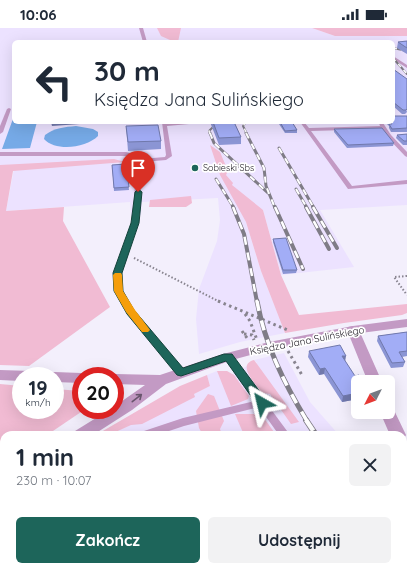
<!DOCTYPE html>
<html lang="pl">
<meta charset="utf-8">
<style>
:root{--surface:#fff;--page:#f2f2f3;--text:#1f2937;--muted:#747a83;--accent:#1d655a}
body{margin:0;font-family:Quicksand,sans-serif;background:var(--page);color:var(--text);height:100vh;display:flex;flex-direction:column;font-size:15px;white-space:nowrap}
*{box-sizing:border-box;margin:0}
p{font-size:13px;color:var(--muted)}
.icon{flex:none;width:22px;height:22px;fill:none;stroke:currentColor;stroke-width:2;stroke-linecap:round;stroke-linejoin:round}
.map{position:relative;flex:1;overflow:hidden}
.side{position:absolute;left:0px;top:403px;width:407px;height:140px;display:flex;flex-direction:column;background:var(--surface);border-radius:12px 12px 0 0;box-shadow:0 4px 16px #0002}
.side>*{flex:none}
.top-card{position:absolute;left:12px;top:12px;width:383px;height:84px;border-radius:6px;box-shadow:0 4px 16px #0002;background:#fff;color:var(--text);overflow:hidden}
.needle{width:26px;rotate:228deg}
.controls{position:absolute;left:351px;top:347px;display:grid;gap:8px}
.controls a{display:grid;place-items:center;width:44px;height:44px;border-radius:6px;background:var(--surface);box-shadow:0 4px 16px #0002;font-size:20px}
.speed{position:absolute;left:12px;top:339px;display:flex;gap:8px;font-size:20px;font-weight:700;text-align:center}
.speed>*{display:grid;place-content:center;width:52px;height:52px;border-radius:50%;background:var(--surface);box-shadow:0 4px 16px #0002;line-height:1}
.speed small{font-size:10px;font-weight:400}
.speed .limit{border:6px solid #d22;background:#fff;color:#111}
.pin{position:absolute;display:grid;place-items:center;width:34px;height:34px;color:#fff;margin:-41px -17px;border-radius:50% 50% 50% 0;rotate:-45deg;box-shadow:0 0 4px #0007}
.pin .icon{rotate:45deg}
.me{position:absolute;width:44px;margin:-22px;rotate:323deg;stroke-linejoin:round;filter:drop-shadow(0 0 3px #0008)}
.turn{display:flex;align-items:center;gap:14px;height:84px;padding:0 16px;font-size:18px}
.turn .icon{width:52px;height:52px;stroke-width:2.5}
.turn b{display:block;font-size:28px;line-height:34px}
.round{display:grid;place-items:center;flex:none;width:42px;height:42px;border-radius:6px;background:var(--page)}
.head{display:flex;align-items:center;justify-content:space-between;height:68px;padding:0 16px}
h1{font-size:24px;font-weight:800;line-height:30px}
.cta{display:flex;gap:8px;margin-top:auto;padding:8px 16px}
.cta a{flex:1;height:46px;border-radius:6px;background:var(--accent);color:#fff;font-size:16px;font-weight:800;line-height:46px;text-align:center}
.cta a+a{background:var(--page);color:var(--text)}
.status{display:flex;justify-content:space-between;align-items:center;height:28px;padding:0 20px;background:var(--surface);direction:ltr}
.status svg{height:11px;fill:currentColor}
.map>svg:first-child{display:block}
</style>
<div class="status"><b>10:06</b><svg viewBox="0 0 49 12"><path d="M0 12V9h3v3zM5 12V6h3v6zM10 12V3h3v9zM15 12V0h3v12zM26 1h20v11H26zM47 4h2v5h-2z"/></svg></div>
<div class="map">
<svg width="407" height="543" viewBox="0 0 407 543">
<rect width="100%" height="100%" fill="#f3effc"/>
<!-- built -->
<g fill="#ece2ff" fill-rule="evenodd">
<path d="M0 0H312L335 8H407V177L320 182 354 239 281 247 263 182 234 169 246 194 261 243 285 305 240 314 199 326 196 291 199 261 217 213 220 192 218 170 142 174 141 187 131 188 130 174 6 183 14 141 9 137H0ZM14 14H393V94H14Z"/>
<polygon points="284,325 310,374 339,407 109,407 210,358 207,347 217,343 221,352 247,338 257,335 254,332"/>
<polygon points="4,480 4,539 403,539 403,485 407,488 407,543 0,543 0,483"/>
</g>
<!-- green -->
<g fill="#f1bbd3">
<polygon points="157,0 181,0 178,14 170,14 170,12 161,8"/>
<polygon points="312,0 407,0 407,8 335,8"/>
<polygon points="210,117 220,124 228,143 226,147 233,155 232,157 263,182 281,247 299,287 407,276 407,285 402,287 344,295 285,305 261,243 246,194 220,147"/>
<polygon points="114,131 125,134 13,143 6,183 64,179 63,193 110,279 29,338 0,337 0,137"/>
<polygon points="191,168 192,175 186,179 149,179 150,172"/>
<path d="M254 332 257 336 299 394 291 396 270 366 262 365C256 356 236 337 254 332Z"/>
<polygon points="217,343 227,343 234,347 249,368 248,371 231,378"/>
<polygon points="207,347 210,358 194,366 195,369 142,396 131,397 109,407 96,407 180,358"/>
<polygon points="0,356 21,358 21,382 55,382 55,361 81,363 81,382 84,382 47,407 4,407 4,436 0,439"/>
<polygon points="208,366 214,368 224,393 220,401 222,407 203,407 199,400 196,383"/>
<polygon points="235,386 261,386 274,404 266,407 244,407"/>
</g>
<!-- water -->
<g fill="#76aae7">
<polygon points="14,88 14,94 37,94 30,120 2,121"/>
<path d="M76 98 93 101 98 104V108C86 120 56 124 44 111L45 107C54 100 65 99 76 98Z"/>
</g>
<g fill="none" stroke-linecap="round" stroke-linejoin="round">
<!-- path-far1 -->
<g stroke="#88848f" stroke-width="2" stroke-dasharray="1.5 2" stroke-linecap="butt">
<polyline points="134,230 220,274"/>
<polyline points="407,248 394,249 407,267"/>
</g>
<!-- path -->
<g stroke="#88848f" stroke-width="3" stroke-dasharray="2.5 3.5" stroke-linecap="butt">
<polyline points="218,273 290,303"/>
<polyline points="245,286 250,293 257,312"/>
<polyline points="242,303 247,310"/>
<polyline points="244,306 252,307 254,312"/>
<polyline points="288,323 302,347"/>
</g>
<!-- service -->
<g fill="#c39ac4" fill-rule="evenodd">
<polygon points="139,0 143,0 147,14 143,14"/>
<polygon points="393,28 407,37 407,40 393,31"/>
<polygon points="9,80 11,81 3,104 0,106 0,98 7,81"/>
<polygon points="162,94 166,94 167,95 202,94 200,95 167,98 172,128 166,132 143,134 138,195 122,245 123,263 134,283 184,342 186,344 184,346 178,346 128,286 115,263 114,245 132,195 137,133 133,129 126,128 0,128 0,124 126,124 137,127 141,131 165,129 166,127"/>
<polygon points="300,94 304,94 309,100 380,98 379,95 383,95 391,107 407,124 407,129 405,128 387,109 382,101 311,103 352,158 407,152 407,156 348,161"/>
<polygon points="228,326 231,327 290,407 279,407 259,379 184,398 157,407 140,407 141,404 183,390 255,373 223,329 225,327"/>
<polygon points="4,501 4,514 0,516 0,503"/>
<polygon points="403,537 406,543 391,543 390,539 403,539"/>
</g>
<!-- minor -->
<g fill="#c39ac4" fill-rule="evenodd">
<polygon points="353,298 358,299 359,302 382,354 368,354 347,302 348,299"/>
<polygon points="388,378 393,380 406,407 404,411 403,407 390,407 380,384 388,384"/>
<polygon points="403,414 407,415 407,436 403,434"/>
</g>
<!-- tertiary -->
<g fill="#c39ac4" fill-rule="evenodd">
<polygon points="407,291 407,299 353,306 269,322 232,332 166,356 132,382 93,407 73,407 75,403 109,382 115,382 115,378 145,357 115,356 115,348 110,347 115,346 160,347 223,326 269,314 353,298"/>
<polygon points="0,342 32,343 37,344 39,348 21,348 21,353 0,352"/>
<polygon points="55,344 81,345 87,348 81,348 81,355 55,354 55,348 49,348 50,345"/>
<polygon points="4,454 4,469 0,470 0,455"/>
</g>
<!-- rail-far4 casing -->
<g stroke="#7f7c86" stroke-width="2">
<g id="rail-far4">
<polyline points="393,20 407,23"/>
<polyline points="393,30 407,46"/>
<polyline points="246,94 243,98 247,106"/>
<polyline points="210,106 209,103 215,97"/>
</g>
</g>
<!-- rail-far3 casing -->
<g stroke="#7f7c86" stroke-width="3">
<g id="rail-far3">
<polyline points="210,105 214,115 268,165"/>
<polyline points="246,105 264,140 266,158 275,180"/>
<polyline points="279,120 314,180"/>
<polyline points="216,151 234,180"/>
<polyline points="296,161 307,180"/>
</g>
</g>
<!-- rail-far2 casing -->
<g stroke="#7f7c86" stroke-width="4">
<g id="rail-far2">
<polyline points="233,179 244,206 257,274"/>
<polyline points="275,179 303,241"/>
<polyline points="306,179 329,221"/>
<polyline points="313,179 337,220"/>
</g>
</g>
<!-- rail-far1 casing -->
<g stroke="#7f7c86" stroke-width="5">
<path id="rail-far1" d="M257 273C265 317 284 355 307 393"/>
</g>
<!-- rail casing -->
<g stroke="#7f7c86" stroke-width="6">
<g id="rail">
<polyline points="306,392 316,407"/>
<polyline points="403,507 407,511"/>
</g>
</g>
<!-- rail-far4 -->
<use href="#rail-far4" stroke="#fff" stroke-width="1.5" stroke-dasharray="4" stroke-linecap="butt"/>
<!-- rail-far3 -->
<use href="#rail-far3" stroke="#fff" stroke-width="2" stroke-dasharray="6" stroke-linecap="butt"/>
<!-- rail-far2 -->
<use href="#rail-far2" stroke="#fff" stroke-width="2.5" stroke-dasharray="8" stroke-linecap="butt"/>
<!-- rail-far1 -->
<use href="#rail-far1" stroke="#fff" stroke-width="3.5" stroke-dasharray="10" stroke-linecap="butt"/>
<!-- rail -->
<use href="#rail" stroke="#fff" stroke-width="4.5" stroke-dasharray="13" stroke-linecap="butt"/>
</g>
<!-- wall -->
<g fill="#8b95d4">
<polygon points="407,13 407,26 397,20 398,14"/>
<polygon points="393,41 407,84 405,86 402,86 393,78"/>
<polygon points="407,88 407,104 391,104 389,100 389,98 385,94 393,94"/>
<polygon points="210,94 234,94 241,109 241,116 219,117"/>
<polygon points="279,94 292,94 297,102 297,105 285,105 279,96"/>
<polygon points="126,98 161,113 161,121 128,123"/>
<polygon points="334,101 394,115 393,118 347,120 334,104"/>
<polygon points="407,106 407,117 403,117 396,110 397,107"/>
<polygon points="126,136 129,162 114,163 112,137"/>
<polygon points="273,211 297,242 296,245 283,246 273,214"/>
<polygon points="407,304 407,328 402,329 405,334 403,339 391,340 377,313 378,308"/>
<polygon points="309,323 345,334 358,354 358,371 342,374 324,346 319,347 308,329"/>
</g>
<!-- shaded-wall -->
<g fill="#7179ac">
<polygon points="51,94 94,94 94,95 52,98"/>
<polygon points="342,328 346,328 345,334 341,334"/>
<polygon points="325,340 324,346 319,347 320,341"/>
<polygon points="358,365 358,371 342,374 343,368"/>
<polygon points="184,539 197,539 187,543 174,543"/>
</g>
<!-- building -->
<g fill="#a2adf6" stroke="#7179ac">
<polygon points="280,13 281,14 266,14"/>
<polygon points="407,13 407,20 398,14"/>
<polygon points="393,41 407,51 407,81 406,82 403,82 393,74"/>
<polygon points="393,88 407,88 407,100 392,101 389,96 392,96 390,94 393,94"/>
<polygon points="213,94 234,94 241,109 219,110"/>
<polygon points="280,94 292,94 297,102 285,103"/>
<polygon points="158,97 161,113 128,114 126,98"/>
<polygon points="382,100 394,115 348,117 334,101"/>
<polygon points="407,106 407,113 404,113 397,107"/>
<polygon points="126,136 129,159 114,160 112,137"/>
<polygon points="286,210 297,242 283,242 273,211"/>
<polygon points="407,304 407,323 399,324 405,334 392,335 378,308"/>
<polygon points="340,317 346,328 342,328 355,348 359,347 364,354 358,354 358,365 343,368 325,340 320,341 309,323"/>
<polygon points="24,539 67,539 68,543 25,543"/>
<polygon points="146,539 184,539 174,543 147,543"/>
</g>
<!-- one-way arrows -->
<defs><path id="oneway-shaft" d="M-6 0H5M1.5-3L5.5 0L1.5 3" fill="none" stroke-width="1.6" stroke-linecap="round" stroke-linejoin="round"/></defs>
<use stroke="#69556d" href="#oneway-shaft" transform="translate(137 370) rotate(-38)"/>
<!-- route -->
<polygon fill="#1d655a" stroke="#13423a" points="138,161 142,164 139,195 122,245 123,263 134,282 183,340 224,326 232,326 266,372 267,375 266,378 262,379 258,378 226,333 181,348 177,347 127,286 114,263 113,245 131,195 135,164"/>
<!-- slow -->
<polygon fill="#f59e0b" points="115,245 121,245 122,247 123,263 135,282 150,302 148,304 142,304 126,284 114,263 113,247"/>
<!-- markers -->
<circle fill="#1d655a" stroke="#fff" stroke-width="1.5" cx="195" cy="140" r="4"/>
<g text-anchor="middle" stroke-width="3.5" stroke-linejoin="round" paint-order="stroke">
<!-- far-poi labels -->
<g font-size="9" fill="#201d25" stroke="#fff" text-anchor="start">
<text x="203" y="143">Sobieski Sbs</text>
</g>
<!-- street labels -->
<g font-size="10" fill="#201d25" stroke="#fff">
<text transform="translate(307 312) rotate(-11)" y="4">Księdza Jana Sulińskiego</text>
</g>
</g>
</svg>
<div class="controls">
<a><svg class="needle" viewBox="-14 -14 28 28"><path d="M0-13l5 13h-10z" fill="#e53935"/><path d="M0 13l5-13h-10z" fill="#747a83"/></svg></a>
</div>
<div class="speed"><div>19<small>km/h</small></div><div class="limit">20</div></div>
<div class="pin" style="left:138px;top:164px;background:#d93025"><svg class="icon" aria-label="arrive" viewBox="0 0 24 24"><path d="M6 21V4h12l-3 4 3 4H6"/></svg></div>
<svg class="me" style="left:262px;top:375px" viewBox="-20 -20 40 40"><path d="M0-17L14 15 0 8-14 15z" fill="#1d655a" stroke="#fff" stroke-width="4"/></svg>
<div class="top-card">
<div class="turn"><svg class="icon" aria-label="left" viewBox="0 0 24 24"><path d="M17 20v-9H6M10 6l-5 5 5 5"/></svg><div><b>30 m</b>Księdza Jana Sulińskiego</div></div>
</div>
<section class="side">
<div class="head"><div><h1>1 min</h1><p>230 m · 10:07</p></div><a class="round"><svg class="icon" aria-label="close" viewBox="0 0 24 24"><path d="M6 6l12 12M18 6L6 18"/></svg></a></div>
<div class="cta"><a>Zakończ</a><a>Udostępnij</a></div>
</section>
</div>
